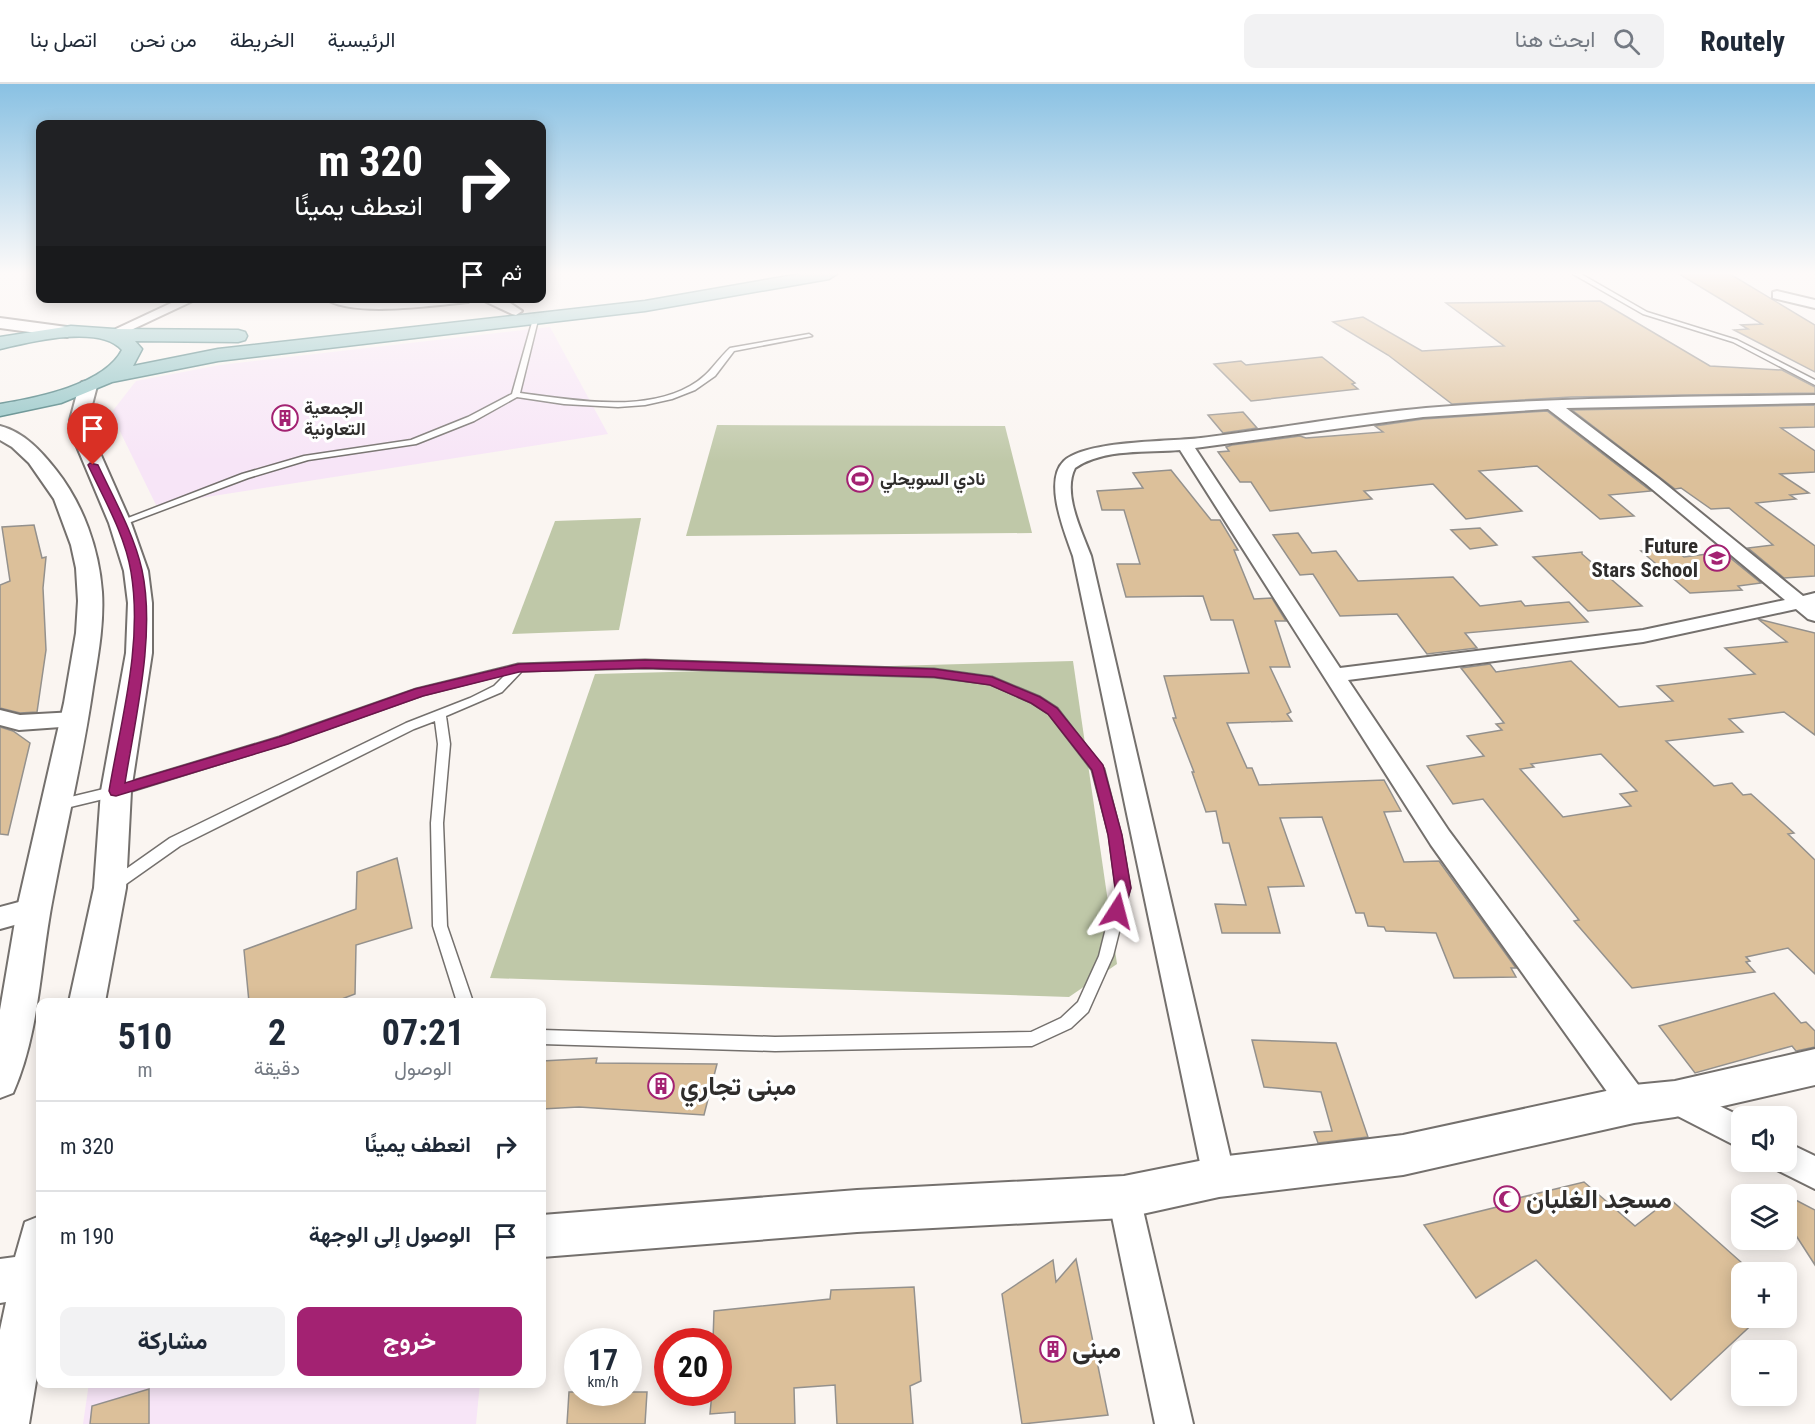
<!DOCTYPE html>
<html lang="ar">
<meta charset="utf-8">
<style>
:root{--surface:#fff;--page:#f2f2f3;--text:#1f2937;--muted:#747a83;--line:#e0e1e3;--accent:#a32272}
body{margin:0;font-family:"Roboto Condensed",Vazirmatn,sans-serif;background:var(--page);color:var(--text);direction:rtl;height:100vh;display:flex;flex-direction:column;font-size:22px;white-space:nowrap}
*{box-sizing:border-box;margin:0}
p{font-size:20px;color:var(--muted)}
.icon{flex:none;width:33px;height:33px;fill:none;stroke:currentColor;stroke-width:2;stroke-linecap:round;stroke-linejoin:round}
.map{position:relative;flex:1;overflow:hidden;direction:ltr}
.side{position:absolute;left:36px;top:914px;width:510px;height:390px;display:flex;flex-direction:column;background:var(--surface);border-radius:12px;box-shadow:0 3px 15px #0003;direction:rtl}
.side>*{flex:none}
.guide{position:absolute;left:36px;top:36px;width:510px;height:183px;border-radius:12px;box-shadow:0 3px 15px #0003;direction:rtl;background:#202124;color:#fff;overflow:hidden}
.controls{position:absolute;left:1731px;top:1022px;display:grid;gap:12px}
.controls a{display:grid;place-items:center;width:66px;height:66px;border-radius:12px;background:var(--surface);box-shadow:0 3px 15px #0003;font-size:30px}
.speed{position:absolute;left:564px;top:1244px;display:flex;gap:12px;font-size:30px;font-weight:700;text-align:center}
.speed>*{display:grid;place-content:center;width:78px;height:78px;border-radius:50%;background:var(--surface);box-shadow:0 3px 15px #0003;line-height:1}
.speed small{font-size:15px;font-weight:400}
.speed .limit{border:9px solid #d22;background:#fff;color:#111}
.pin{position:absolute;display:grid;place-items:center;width:51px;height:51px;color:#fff;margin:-62px -26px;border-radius:50% 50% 50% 0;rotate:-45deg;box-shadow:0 0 6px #0007}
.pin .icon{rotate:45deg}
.me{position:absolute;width:66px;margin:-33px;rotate:9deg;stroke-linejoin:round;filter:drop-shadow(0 0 4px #0008)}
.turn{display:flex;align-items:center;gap:21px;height:126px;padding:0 24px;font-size:27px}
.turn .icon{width:78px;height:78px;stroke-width:2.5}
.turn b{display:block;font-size:42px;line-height:51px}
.then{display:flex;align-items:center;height:57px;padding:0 24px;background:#0003;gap:12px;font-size:22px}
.eta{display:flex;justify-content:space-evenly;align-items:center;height:102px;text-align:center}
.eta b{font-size:36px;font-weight:700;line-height:42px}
.primary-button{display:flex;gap:12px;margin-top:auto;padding:12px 24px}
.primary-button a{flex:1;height:69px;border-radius:12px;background:var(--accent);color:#fff;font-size:24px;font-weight:700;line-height:69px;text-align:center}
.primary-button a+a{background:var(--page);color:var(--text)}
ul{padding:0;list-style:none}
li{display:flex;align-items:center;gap:18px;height:90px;padding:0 24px;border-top:2px solid var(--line)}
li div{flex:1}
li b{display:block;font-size:22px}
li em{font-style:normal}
header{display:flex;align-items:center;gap:36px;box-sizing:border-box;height:84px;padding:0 30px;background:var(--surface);border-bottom:2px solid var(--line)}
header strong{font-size:28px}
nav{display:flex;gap:33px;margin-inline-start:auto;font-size:21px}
.search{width:420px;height:54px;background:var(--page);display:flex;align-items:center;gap:15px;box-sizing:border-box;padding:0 21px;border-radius:12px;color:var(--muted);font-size:22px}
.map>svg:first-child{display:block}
</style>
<header>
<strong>Routely</strong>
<div class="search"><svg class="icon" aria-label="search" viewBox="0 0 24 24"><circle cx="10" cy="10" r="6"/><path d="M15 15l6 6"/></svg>ابحث هنا</div>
<nav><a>الرئيسية</a><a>الخريطة</a><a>من نحن</a><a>اتصل بنا</a></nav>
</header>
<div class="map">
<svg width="1815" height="1340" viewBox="0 0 1815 1340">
<rect width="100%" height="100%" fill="#faf5f1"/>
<!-- commercial -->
<g fill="#f7e5f7">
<polygon points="550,243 608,350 156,421 111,329 136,297 220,281"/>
<polygon points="89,1299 480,1299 476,1340 83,1340"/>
</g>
<!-- green -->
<g fill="#bfc8a8">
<polygon points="717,341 1005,342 1032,449 686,452"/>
<polygon points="641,434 619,546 512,550 555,437"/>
<polygon points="1073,577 1117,880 1069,913 490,894 595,590"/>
</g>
<!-- building -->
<g fill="#dcc09a" stroke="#94918d" stroke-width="1.5" fill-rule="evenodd">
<polygon points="1679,190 1730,190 1815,241 1815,288 1734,246 1748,245 1741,241 1762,240"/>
<polygon points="1600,217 1710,282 1782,286 1815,303 1815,309 1571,313 1452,320 1388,271 1333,238 1363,233 1422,267 1504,262 1446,219"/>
<polygon points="1322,273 1355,299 1352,300 1358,305 1251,317 1214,280 1241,277 1246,281"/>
<polygon points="1815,321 1815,343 1781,344 1815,367 1815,388 1780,390 1809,409 1790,411 1796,415 1756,419 1815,462 1815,492 1784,494 1748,464 1773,461 1729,424 1711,425 1681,404 1675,405 1572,326"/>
<polygon points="1547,327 1651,407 1609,411 1634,432 1600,435 1537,382 1479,387 1522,427 1466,435 1433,400 1364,407 1372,415 1270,427 1251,398 1240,398 1218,368 1229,367 1226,363 1232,361 1300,352 1306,354 1383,348 1375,342 1423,335"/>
<polygon points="1243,328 1257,344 1223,349 1208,331"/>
<polygon points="1171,386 1211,436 1220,436 1238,466 1234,466 1254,515 1272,514 1286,537 1275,537 1290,583 1270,583 1291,628 1287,630 1292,637 1227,639 1247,684 1252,684 1259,701 1384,696 1401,727 1384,728 1404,778 1439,777 1516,884 1511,884 1516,893 1454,894 1436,849 1386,847 1384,843 1368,842 1364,829 1356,829 1322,733 1280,734 1304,802 1268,803 1280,849 1222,849 1215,820 1246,821 1229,759 1223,759 1216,727 1206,728 1192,688 1194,688 1173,634 1176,634 1164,592 1249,589 1233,536 1211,536 1203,512 1126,513 1117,480 1140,480 1124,426 1102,426 1097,407 1143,404 1133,389"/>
<polygon points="34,441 42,474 46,473 43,504 46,566 37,628 20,629 0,624 0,501 10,497 2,443"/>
<polygon points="1480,444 1497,461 1470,465 1451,446"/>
<polygon points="1298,449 1312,469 1336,467 1358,497 1453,493 1480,522 1521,517 1525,522 1569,518 1588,538 1465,549 1477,564 1427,570 1397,530 1340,532 1313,490 1300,491 1273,451"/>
<polygon points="1675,466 1684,473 1723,468 1761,499 1738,502 1742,506 1690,509 1641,467"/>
<polygon points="1582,468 1582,470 1642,522 1588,527 1533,473"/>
<path d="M1758 535 1815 549V651L1784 628 1729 635 1743 648 1666 657 1714 702 1732 699 1743 711 1751 710 1794 749 1788 750 1815 776V890L1788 864 1746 873 1750 877 1746 878 1755 888 1632 904 1574 837 1579 836 1483 715 1453 720 1427 682 1484 672 1467 652 1502 646 1496 640 1504 639 1461 584 1490 580 1496 588 1571 577 1619 623 1673 617 1657 602 1755 590 1725 564 1787 558ZM1601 670 1637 707 1620 710 1631 722 1563 733 1520 685 1534 683 1531 680Z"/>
<polygon points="0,643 13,647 30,659 8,751 0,750"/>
<polygon points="397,774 412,844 356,861 355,910 334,918 249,918 244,866 356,825 357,788"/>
<polygon points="1774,909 1801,939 1806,938 1815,947 1815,963 1796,967 1792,962 1695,989 1659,942"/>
<polygon points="1252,956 1336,959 1368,1053 1318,1059 1314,1048 1332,1047 1321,1008 1264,1003"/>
<polygon points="597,974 596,979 717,980 704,1031 579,1023 542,1025 542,977"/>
<polygon points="1584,1098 1635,1142 1670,1115 1742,1179 1742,1233 1760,1233 1671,1316 1536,1176 1476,1214 1424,1141 1505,1121 1502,1118"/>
<polygon points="1786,1111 1815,1126 1815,1181 1786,1136"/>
<polygon points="1076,1175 1108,1331 1022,1340 1002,1210 1053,1176 1056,1198"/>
<polygon points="914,1203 921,1297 910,1302 913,1340 837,1340 835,1301 794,1304 795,1340 735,1340 735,1328 710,1330 712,1308 718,1308 718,1257 713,1257 714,1227 830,1215 831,1206"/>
<polygon points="149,1305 149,1340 90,1340 92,1322"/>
<polygon points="569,1308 647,1308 645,1340 567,1340"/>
</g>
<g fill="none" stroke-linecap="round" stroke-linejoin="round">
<!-- service casing -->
<g stroke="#74706d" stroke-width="3">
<g id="service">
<polygon points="1573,190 1581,190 1647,228 1737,256 1815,296 1815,301 1733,258 1643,230"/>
<path d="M533 235 538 236 520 309C572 316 643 329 690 302 709 292 715 278 730 264L809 250 812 252 734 267 715 292 695 306 672 315 645 321 618 323 564 320 517 313 474 337 416 360 308 376 248 394 123 441H117L115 439 242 390 304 372 411 356 468 333 512 310Z"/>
<polygon points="645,576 934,585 992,593 1040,613 1057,624 1104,685 1121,751 1130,804 1113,872 1088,928 1071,944 1032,962 775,967 542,960 542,946 775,953 1031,948 1061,934 1078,918 1099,872 1116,804 1109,751 1092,686 1049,630 1032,619 990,600 934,593 645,584 522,587 502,608 446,632 450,660 443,739 447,842 473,918 457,918 433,842 431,739 438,660 435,637 414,645 180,762 119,805 114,806 109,805 107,801 109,797 170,754 406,639 470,614 494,602 506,590 423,611 287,659 116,712 58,726 54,724 52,721 54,718 58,716 116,702 279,653 416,605 518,580"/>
</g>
</g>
<!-- minor casing -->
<g stroke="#74706d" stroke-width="4">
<g id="minor">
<polygon points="1777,207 1815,216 1815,224 1773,214 1773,208"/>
<polygon points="182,214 199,214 114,254 104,254 103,251"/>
<path d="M324 214 381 217 474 214 468 218C435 221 351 234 324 214Z"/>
<polygon points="478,214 504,215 522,227 516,231 512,230"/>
<path d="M1815 311V319L1566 324 1658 394 1803 512 1815 509V537L1808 535 1796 525 1643 558 1348 596 1449 747 1645 1010 1649 1020 1645 1030 1634 1035 1623 1030 1431 761 1180 366C1147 369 1104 364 1075 384 1062 409 1082 448 1091 472L1235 1093 1230 1104 1219 1109 1208 1104 1203 1093 1073 472C1065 449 1043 397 1064 377 1087 356 1169 358 1201 354 1276 345 1350 331 1426 324 1555 313 1685 313 1815 311ZM1548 325 1646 400 1785 516 1643 546 1340 584 1195 364 1423 333Z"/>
<polygon points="0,626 20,631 75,628 83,630 86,635 83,640 75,642 19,646 0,641"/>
<polygon points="34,814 43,817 47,825 43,833 0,845 0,823"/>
<polygon points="1675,1000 1742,1033 1742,1065 1664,1025 1660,1015 1664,1005"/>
<polygon points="1786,1058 1815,1072 1815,1105 1775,1085 1771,1077 1786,1077"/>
<polygon points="1124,1097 1136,1101 1140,1113 1193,1340 1155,1340 1108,1113 1112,1101"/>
</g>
</g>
<!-- tertiary casing -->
<g stroke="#74706d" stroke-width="4">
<g id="tertiary">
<polygon points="0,234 67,243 75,248 67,253 0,244"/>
<polygon points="88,297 94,298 97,302 88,336 92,351 131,439 148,487 152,519 152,569 131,707 126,804 105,918 69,918 94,804 101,707 126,569 128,519 124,487 109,439 72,351 70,336 79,302 82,298"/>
<path d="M0 342C24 348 42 368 56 386 83 420 99 465 102 508 104 540 98 572 93 603 83 674 66 743 53 813 40 878 40 948 13 1009L0 1014V926L18 820 64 619 76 549 78 517 76 484 71 461 54 415 29 379 12 363 0 356Z"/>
<polygon points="1815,965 1815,1001 1675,1033 1634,1039 1403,1091 1219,1113 1124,1134 857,1148 542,1173 542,1131 857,1106 1124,1092 1219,1073 1403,1051 1634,1001 1675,997"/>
<polygon points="40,1132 40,1273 29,1340 0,1340 0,1246 6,1218 0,1219 0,1175 15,1173 25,1138"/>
</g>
</g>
<!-- primary casing -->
<g stroke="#3e7677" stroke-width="3">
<path id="primary" d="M800 190H837L829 195 645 227 218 277 112 298 61 319 0 332V320C36 314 104 301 122 266 100 240 29 258 0 265V253L71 242 114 245 238 246 245 248 247 252 245 256 238 258 135 257 142 265 133 282 218 265 645 217Z"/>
</g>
<!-- service -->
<use href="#service" fill="#fff" fill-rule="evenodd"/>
<!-- minor -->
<use href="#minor" fill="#fff" fill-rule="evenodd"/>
<!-- tertiary -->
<use href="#tertiary" fill="#fff" fill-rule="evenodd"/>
<!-- primary -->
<use href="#primary" fill="#90c4c5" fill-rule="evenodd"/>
</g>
<!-- sky -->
<linearGradient id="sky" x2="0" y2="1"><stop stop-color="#89c1e3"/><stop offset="0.5" stop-color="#fdfaf9"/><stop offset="1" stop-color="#fdfaf9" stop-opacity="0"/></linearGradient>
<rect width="1815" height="378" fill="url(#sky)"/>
<!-- route -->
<path fill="#a32272" stroke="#6a164a" stroke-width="1.5" d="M90 379 98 381C114 415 134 450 142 486 156 551 135 635 125 699L279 653 415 605 519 580 645 576 934 585 992 593 1040 613 1057 624 1103 681 1122 751 1131 804 1123 831 1117 833 1112 831 1109 827 1115 804 1108 751 1092 686 1048 630 1031 619 990 601 934 593 645 584 519 588 423 612 288 660 116 712 111 711 109 707C121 636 143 560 131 488 125 451 104 415 88 381Z"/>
<!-- icons -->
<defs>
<g id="building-ring" transform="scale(1.35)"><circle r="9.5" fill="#fff" stroke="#a32272" stroke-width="1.5"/><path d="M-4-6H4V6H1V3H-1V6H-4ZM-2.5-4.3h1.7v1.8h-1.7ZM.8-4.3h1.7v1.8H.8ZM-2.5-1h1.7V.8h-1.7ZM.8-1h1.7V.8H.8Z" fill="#a32272"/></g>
<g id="stadium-ring" transform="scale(1.35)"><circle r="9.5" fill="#fff" stroke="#a32272" stroke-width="1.5"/><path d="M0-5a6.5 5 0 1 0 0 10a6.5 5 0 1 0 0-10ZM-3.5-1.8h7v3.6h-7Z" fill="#a32272"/></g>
<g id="school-ring" transform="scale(1.35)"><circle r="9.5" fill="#fff" stroke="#a32272" stroke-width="1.5"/><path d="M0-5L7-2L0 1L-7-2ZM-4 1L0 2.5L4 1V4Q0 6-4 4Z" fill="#a32272"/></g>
<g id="mosque-ring" transform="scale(1.35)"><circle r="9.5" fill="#fff" stroke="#a32272" stroke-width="1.5"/><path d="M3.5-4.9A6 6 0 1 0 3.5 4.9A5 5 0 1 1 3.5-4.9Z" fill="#a32272"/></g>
</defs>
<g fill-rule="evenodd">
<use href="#building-ring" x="285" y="334"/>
<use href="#stadium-ring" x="860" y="395"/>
<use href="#school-ring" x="1717" y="474"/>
<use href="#building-ring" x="661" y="1002"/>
<use href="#mosque-ring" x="1507" y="1115"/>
<use href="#building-ring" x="1053" y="1265"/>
</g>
<g text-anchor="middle" stroke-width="6" stroke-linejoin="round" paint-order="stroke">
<!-- far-poi labels -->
<g font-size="18" font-weight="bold" fill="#2f2d2c" stroke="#fff" text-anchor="start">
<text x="304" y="330">الجمعية<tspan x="304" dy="21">التعاونية</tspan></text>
<text x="880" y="401">نادي السويحلي</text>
</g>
<!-- poi labels -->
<g font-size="21" font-weight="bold" fill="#2f2d2c" stroke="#fff" text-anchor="end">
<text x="1698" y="469">Future<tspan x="1698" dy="24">Stars School</tspan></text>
</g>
<!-- near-poi labels -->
<g font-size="26" font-weight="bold" fill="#2f2d2c" stroke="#fff" text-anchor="start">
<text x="680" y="1011">مبنى تجاري</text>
<text x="1526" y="1124">مسجد الغلبان</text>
<text x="1072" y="1274">مبنى</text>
</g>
</g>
</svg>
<div class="controls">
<a><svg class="icon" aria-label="sound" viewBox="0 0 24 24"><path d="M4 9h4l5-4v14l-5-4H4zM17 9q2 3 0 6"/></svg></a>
<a><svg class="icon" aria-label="layers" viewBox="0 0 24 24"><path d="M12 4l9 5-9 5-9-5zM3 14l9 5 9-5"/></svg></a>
<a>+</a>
<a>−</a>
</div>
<div class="speed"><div>17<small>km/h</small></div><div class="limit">20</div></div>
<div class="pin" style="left:93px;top:381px;background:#d93025"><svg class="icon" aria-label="arrive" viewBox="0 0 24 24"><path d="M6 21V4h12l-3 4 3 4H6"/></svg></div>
<svg class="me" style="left:1117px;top:827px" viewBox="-20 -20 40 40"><path d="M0-17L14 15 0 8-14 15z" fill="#a32272" stroke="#fff" stroke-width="4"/></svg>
<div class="guide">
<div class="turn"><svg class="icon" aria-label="right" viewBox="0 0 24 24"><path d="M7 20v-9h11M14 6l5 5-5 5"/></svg><div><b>320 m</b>انعطف يمينًا</div></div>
<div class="then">ثم<svg class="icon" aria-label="arrive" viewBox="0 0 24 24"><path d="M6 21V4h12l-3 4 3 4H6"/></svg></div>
</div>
<section class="side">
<div class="eta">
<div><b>07:21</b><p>الوصول</p></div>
<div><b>2</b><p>دقيقة</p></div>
<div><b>510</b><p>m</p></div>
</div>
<ul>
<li><svg class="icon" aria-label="right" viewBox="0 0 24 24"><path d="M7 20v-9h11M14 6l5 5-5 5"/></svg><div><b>انعطف يمينًا</b></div><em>320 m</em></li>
<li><svg class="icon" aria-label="arrive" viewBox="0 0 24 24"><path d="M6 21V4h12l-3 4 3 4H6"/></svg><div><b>الوصول إلى الوجهة</b></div><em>190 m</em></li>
</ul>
<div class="primary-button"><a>خروج</a><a>مشاركة</a></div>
</section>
</div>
